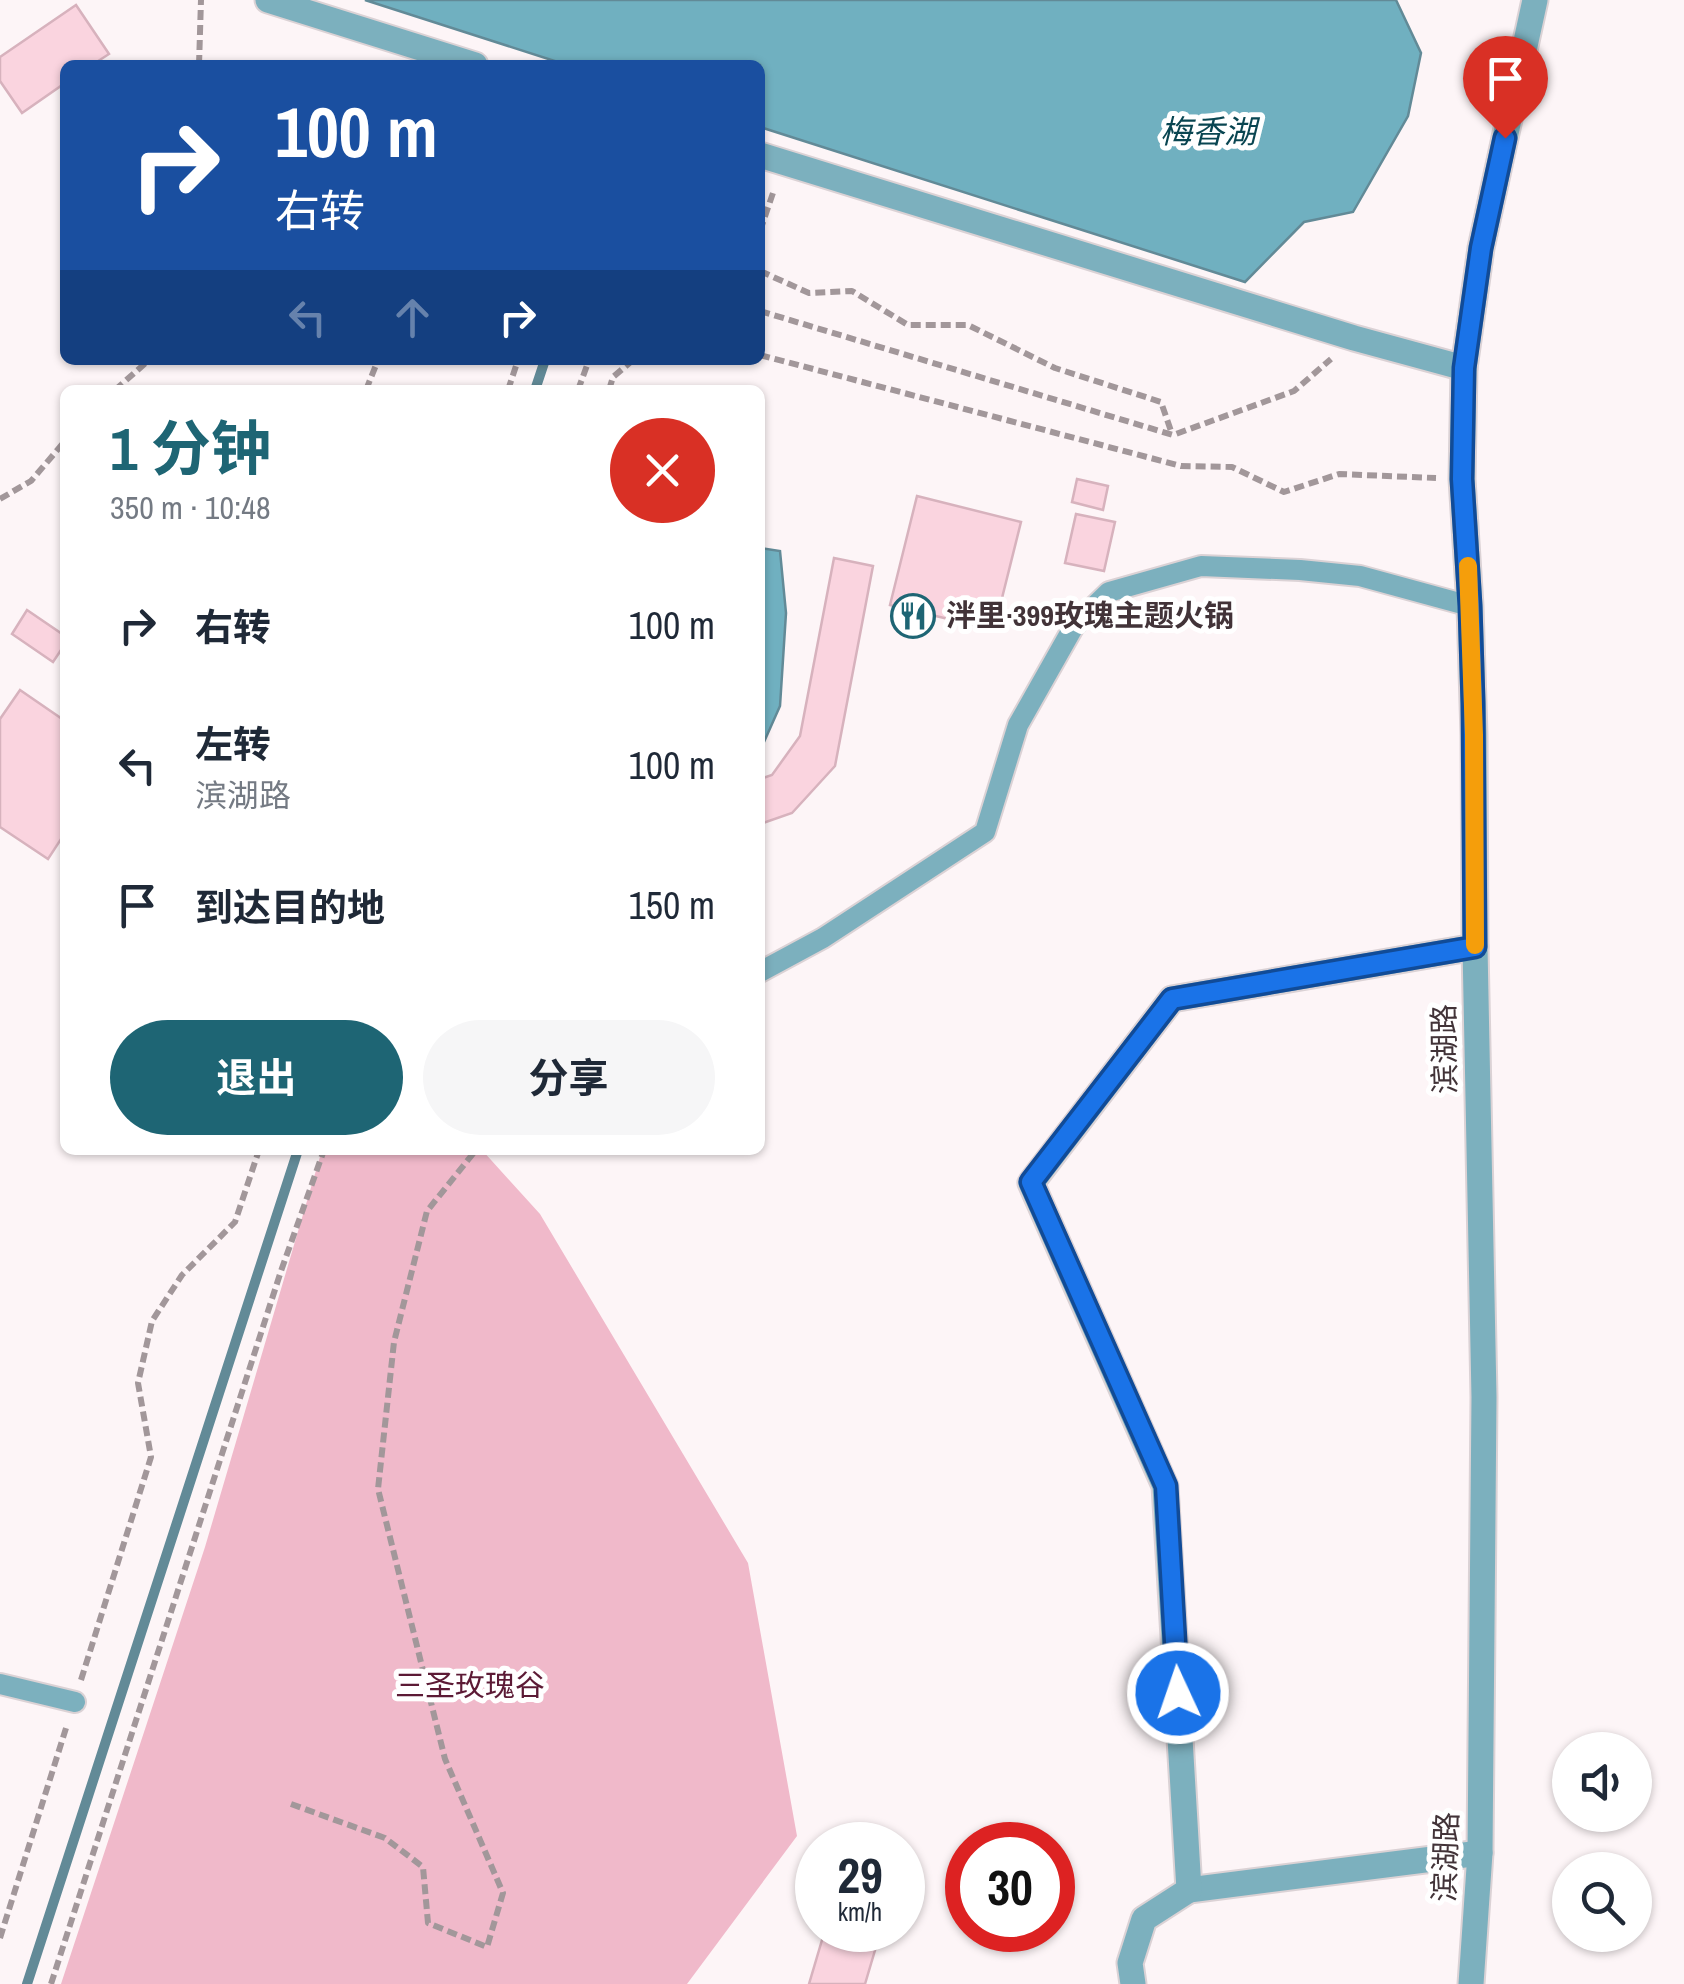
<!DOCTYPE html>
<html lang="zh">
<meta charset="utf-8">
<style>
:root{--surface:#fff;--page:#f6f6f7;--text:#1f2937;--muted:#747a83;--accent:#1e6574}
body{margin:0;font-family:"Archivo Narrow","Noto Sans SC",sans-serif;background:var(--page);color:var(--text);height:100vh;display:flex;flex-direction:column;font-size:38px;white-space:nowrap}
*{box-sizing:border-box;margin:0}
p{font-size:32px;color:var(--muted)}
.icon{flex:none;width:55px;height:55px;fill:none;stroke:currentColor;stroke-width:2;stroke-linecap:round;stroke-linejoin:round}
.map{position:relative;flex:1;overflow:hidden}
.side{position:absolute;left:60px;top:385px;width:705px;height:770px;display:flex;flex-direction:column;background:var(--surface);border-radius:15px;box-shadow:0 2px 8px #0004}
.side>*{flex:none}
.top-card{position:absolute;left:60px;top:60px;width:705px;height:305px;border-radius:15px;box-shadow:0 2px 8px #0004;background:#1a4fa0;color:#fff;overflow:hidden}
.tools{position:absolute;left:1552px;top:1732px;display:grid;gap:20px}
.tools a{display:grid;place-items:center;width:100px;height:100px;border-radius:50%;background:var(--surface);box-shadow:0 2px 8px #0004;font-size:50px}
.speed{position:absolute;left:795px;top:1822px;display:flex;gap:20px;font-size:50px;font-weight:700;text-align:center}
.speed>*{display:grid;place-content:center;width:130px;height:130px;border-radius:50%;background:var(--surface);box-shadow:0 2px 8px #0004;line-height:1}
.speed small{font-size:25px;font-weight:400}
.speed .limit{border:15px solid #d22;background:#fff;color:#111}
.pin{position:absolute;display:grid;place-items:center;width:85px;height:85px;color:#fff;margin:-102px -42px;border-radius:50% 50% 50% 0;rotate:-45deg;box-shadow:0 0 10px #0007}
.pin .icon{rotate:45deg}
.me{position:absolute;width:110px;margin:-55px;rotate:357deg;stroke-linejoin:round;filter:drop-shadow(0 0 8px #0008)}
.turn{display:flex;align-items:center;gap:35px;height:210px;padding:0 50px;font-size:45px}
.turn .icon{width:130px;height:130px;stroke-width:2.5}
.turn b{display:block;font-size:70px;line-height:85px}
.lanes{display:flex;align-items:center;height:95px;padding:0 50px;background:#0003;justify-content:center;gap:50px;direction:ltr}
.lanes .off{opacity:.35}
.round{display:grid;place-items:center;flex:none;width:105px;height:105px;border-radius:52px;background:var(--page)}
.headline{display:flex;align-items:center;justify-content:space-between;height:170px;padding:0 50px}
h1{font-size:60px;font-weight:700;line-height:75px;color:var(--accent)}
.primary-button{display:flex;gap:20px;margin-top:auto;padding:20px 50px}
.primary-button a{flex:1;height:115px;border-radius:60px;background:var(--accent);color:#fff;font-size:40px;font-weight:700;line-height:115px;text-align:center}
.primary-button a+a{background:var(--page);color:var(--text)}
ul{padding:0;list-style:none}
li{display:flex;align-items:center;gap:30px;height:140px;padding:0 50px}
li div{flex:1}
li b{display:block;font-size:38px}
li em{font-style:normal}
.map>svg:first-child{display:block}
</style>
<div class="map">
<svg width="1684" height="1984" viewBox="0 0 1684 1984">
<rect width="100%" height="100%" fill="#fdf5f7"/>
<!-- green -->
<polygon fill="#f0b9ca" points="322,1150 482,1150 540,1214 748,1563 797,1836 687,1984 61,1984 205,1547"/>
<!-- water -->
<g fill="#70b0c0" stroke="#628a97" stroke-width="2.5">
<polygon points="365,0 1396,0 1421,53 1408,116 1353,212 1304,222 1245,282 760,127 760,65 567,65"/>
<polygon points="760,548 780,551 786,613 780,706 760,751"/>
</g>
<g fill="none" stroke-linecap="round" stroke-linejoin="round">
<!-- stream -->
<g stroke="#628a97" stroke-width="10">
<polyline points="535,390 545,360"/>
<polyline points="27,1984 298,1150"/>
</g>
</g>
<!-- building -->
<g fill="#fad4df" stroke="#d7b2bd" stroke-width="2.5">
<polygon points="76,5 109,54 92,65 65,65 65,83 22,113 0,81 0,57"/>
<polygon points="1077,479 1108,486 1103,510 1072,502"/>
<polygon points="917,496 1021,522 994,630 890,605"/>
<polygon points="1076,514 1115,522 1104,571 1065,563"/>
<polygon points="834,558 873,566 835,766 792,813 760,824 760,779 772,775 800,736"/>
<polygon points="27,610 65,636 65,644 53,662 12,634"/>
<polygon points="20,690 65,721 65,833 48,859 0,827 0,719"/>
<polygon points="825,1930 881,1930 865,1984 809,1984"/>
</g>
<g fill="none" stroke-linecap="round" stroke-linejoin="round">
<!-- service casing -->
<g stroke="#dbd2d5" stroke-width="24">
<g id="service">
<polyline points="760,972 823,938 985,832 1018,725 1074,626 1109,592 1201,566 1300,570 1360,576 1470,606"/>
<polyline points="0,1684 75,1702"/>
</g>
</g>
<!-- minor casing -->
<g stroke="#dbd2d5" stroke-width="29">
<g id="minor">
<polyline points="268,0 475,65"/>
<polyline points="760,155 1354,338 1464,368"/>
<polyline points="1189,1890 1480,1853"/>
<polyline points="1133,1984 1130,1963 1144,1919 1189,1890 1165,1486 1031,1183 1172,999 1475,947"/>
<polyline points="1471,1984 1480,1853 1484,1397 1475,947 1474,735 1470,606 1462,479 1464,368 1481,248 1535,0"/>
</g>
</g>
<!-- path -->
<g stroke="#a2979a" stroke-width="6" stroke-dasharray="10 5" stroke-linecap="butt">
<polyline points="199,65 201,0"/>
<polyline points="760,231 774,190"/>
<polyline points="760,271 809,293 852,291 908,325 968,325 1055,368 1161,402 1172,434"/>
<polyline points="760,311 1173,435 1294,391 1331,359"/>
<polyline points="760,355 1181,466 1232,467 1284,492 1339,474 1436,478"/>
<polyline points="115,390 149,360"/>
<polyline points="366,390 378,360"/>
<polyline points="508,390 518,360"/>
<polyline points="578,390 589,360"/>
<polyline points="609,390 613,377 633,360"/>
<polyline points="0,499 31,481 65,441"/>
<polyline points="81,1680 151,1457 138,1383 152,1321 182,1275 235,1222 259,1150"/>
<polyline points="291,1804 385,1838 423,1867 428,1923 487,1947 503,1893 445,1759 378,1489 394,1342 427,1211 476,1150"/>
<polyline points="0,1938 67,1725"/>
<polyline points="51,1984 281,1271 324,1150"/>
</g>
<!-- service -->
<use href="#service" stroke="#7cb0be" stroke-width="20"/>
<!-- minor -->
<use href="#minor" stroke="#7cb0be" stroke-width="25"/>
</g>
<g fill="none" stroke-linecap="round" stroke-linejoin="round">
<!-- route casing -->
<g stroke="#114b97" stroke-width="25">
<polyline id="route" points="1178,1693 1166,1486 1031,1182 1172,999 1475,947 1473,703 1470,606 1462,479 1464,368 1481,248 1505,138"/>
</g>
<!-- route -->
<use href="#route" stroke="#1a73e8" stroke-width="18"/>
<!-- slow -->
<polyline stroke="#f59e0b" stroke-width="18" points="1468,566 1474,735 1475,945"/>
</g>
<!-- icons -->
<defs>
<g id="restaurant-ring" transform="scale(2.25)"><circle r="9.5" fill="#fff" stroke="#1e6574" stroke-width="1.5"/><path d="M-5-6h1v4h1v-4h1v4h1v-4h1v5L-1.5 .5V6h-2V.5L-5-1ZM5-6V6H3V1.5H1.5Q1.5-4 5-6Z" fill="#1e6574"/></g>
</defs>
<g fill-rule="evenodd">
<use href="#restaurant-ring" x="913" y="616"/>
</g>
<g text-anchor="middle" stroke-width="10" stroke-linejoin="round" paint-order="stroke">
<!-- poi labels -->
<g font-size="30" font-weight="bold" fill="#423338" stroke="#fff" text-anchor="start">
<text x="946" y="626">泮里·399玫瑰主题火锅</text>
</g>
<!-- street labels -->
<g font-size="30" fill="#423338" stroke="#fff">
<text transform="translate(1445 1049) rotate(-91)" y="10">滨湖路</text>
<text transform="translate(1446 1857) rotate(-88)" y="10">滨湖路</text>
</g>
<!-- park labels -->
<g font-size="30" fill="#5c1a35" stroke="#fff">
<text x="470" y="1696">三圣玫瑰谷</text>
</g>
<!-- water labels -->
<g font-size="32" font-style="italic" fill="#094551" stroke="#fff">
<text x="1208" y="143">梅香湖</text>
</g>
</g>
</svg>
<div class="tools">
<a><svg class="icon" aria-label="sound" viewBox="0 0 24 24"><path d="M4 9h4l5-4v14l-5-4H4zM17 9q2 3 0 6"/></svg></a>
<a><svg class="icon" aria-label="search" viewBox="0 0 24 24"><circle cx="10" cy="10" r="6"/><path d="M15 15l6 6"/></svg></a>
</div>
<div class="speed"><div>29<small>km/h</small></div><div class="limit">30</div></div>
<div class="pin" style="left:1505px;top:138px;background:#d93025"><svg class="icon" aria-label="arrive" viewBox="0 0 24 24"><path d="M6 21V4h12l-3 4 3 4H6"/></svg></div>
<svg class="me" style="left:1178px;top:1693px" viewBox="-20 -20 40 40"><circle r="17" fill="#1a73e8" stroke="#fff" stroke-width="3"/><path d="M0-11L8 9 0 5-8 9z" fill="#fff"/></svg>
<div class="top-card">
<div class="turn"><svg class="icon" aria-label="right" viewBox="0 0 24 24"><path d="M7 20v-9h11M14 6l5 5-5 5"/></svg><div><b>100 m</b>右转</div></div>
<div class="lanes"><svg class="icon off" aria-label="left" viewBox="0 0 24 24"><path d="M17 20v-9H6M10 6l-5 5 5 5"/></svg><svg class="icon off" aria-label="ahead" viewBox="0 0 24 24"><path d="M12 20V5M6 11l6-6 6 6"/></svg><svg class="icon" aria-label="right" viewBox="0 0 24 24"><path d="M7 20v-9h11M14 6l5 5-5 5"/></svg></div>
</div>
<section class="side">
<div class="headline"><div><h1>1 分钟</h1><p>350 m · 10:48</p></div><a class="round" style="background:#d93025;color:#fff"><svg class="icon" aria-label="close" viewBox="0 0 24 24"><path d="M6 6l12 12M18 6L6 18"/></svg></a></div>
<ul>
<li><svg class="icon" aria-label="right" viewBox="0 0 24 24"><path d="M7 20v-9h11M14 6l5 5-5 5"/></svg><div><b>右转</b></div><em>100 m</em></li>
<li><svg class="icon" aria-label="left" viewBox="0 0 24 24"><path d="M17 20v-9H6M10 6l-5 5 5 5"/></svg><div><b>左转</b><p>滨湖路</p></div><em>100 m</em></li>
<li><svg class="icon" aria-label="arrive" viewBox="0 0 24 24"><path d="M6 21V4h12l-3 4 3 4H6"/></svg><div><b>到达目的地</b></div><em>150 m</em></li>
</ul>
<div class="primary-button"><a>退出</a><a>分享</a></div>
</section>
</div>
